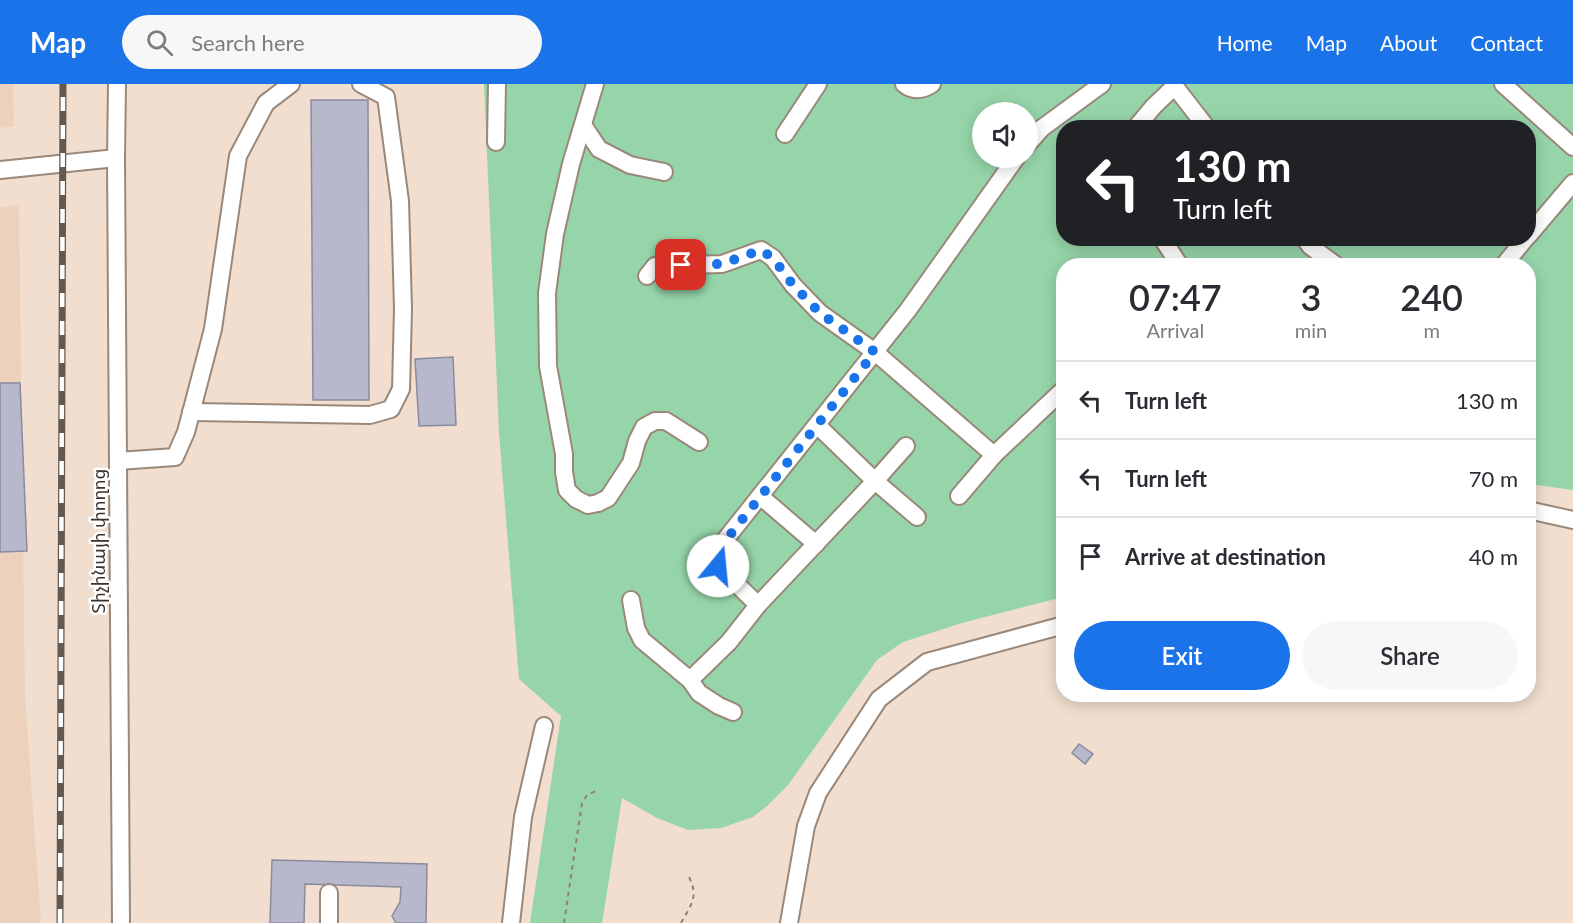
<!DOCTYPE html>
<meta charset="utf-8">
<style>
:root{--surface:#fff;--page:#f7f7f7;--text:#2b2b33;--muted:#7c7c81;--line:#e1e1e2;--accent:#1a73e8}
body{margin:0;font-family:Lato,"Noto Sans Armenian",sans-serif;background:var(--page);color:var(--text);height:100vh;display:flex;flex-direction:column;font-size:22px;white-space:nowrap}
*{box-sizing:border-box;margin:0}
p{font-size:20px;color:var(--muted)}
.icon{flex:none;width:33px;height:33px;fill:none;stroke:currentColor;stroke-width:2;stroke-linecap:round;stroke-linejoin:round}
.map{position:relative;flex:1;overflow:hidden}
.details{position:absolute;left:1056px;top:174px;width:480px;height:444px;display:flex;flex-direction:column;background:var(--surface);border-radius:24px;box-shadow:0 3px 15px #0003}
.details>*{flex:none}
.top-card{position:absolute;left:1056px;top:36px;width:480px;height:126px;border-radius:24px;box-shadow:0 3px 15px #0003;background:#202124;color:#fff;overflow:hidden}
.fabs{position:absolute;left:972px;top:18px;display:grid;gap:12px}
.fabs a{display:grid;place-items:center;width:66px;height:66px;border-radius:50%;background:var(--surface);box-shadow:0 3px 15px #0003;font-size:30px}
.pin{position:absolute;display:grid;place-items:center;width:51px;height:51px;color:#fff;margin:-26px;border-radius:12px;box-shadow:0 3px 9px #0006}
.me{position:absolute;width:66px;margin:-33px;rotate:17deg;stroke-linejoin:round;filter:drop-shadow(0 0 4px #0008)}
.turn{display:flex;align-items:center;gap:21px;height:126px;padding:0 18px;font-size:27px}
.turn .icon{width:78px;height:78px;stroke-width:2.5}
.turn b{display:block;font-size:42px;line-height:51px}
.eta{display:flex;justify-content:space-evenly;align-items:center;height:102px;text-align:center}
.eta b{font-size:36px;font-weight:600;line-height:42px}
.button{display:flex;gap:12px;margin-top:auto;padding:12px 18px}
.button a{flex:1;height:69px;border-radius:36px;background:var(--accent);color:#fff;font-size:24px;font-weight:600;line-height:69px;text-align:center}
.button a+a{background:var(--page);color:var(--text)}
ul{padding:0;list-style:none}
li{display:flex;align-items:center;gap:18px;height:78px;padding:0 18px;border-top:2px solid var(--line)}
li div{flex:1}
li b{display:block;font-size:22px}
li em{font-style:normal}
header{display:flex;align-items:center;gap:36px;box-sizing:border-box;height:84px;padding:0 30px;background:var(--accent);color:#fff}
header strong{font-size:28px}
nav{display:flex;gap:33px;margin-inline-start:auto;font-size:21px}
.search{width:420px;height:54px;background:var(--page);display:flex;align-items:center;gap:15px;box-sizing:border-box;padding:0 21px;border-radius:33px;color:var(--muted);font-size:22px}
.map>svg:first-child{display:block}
</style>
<header>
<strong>Map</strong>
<div class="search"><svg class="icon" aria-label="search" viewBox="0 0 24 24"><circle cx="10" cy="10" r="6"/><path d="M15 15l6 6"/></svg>Search here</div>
<nav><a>Home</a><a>Map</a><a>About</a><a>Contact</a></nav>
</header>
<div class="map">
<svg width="1573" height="839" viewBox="0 0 1573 839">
<rect width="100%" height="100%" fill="#f1dece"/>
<!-- built -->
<g fill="#ecd2bd">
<polygon points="0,0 13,0 14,42 0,44"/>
<polygon points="19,121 25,611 41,839 0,839 0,123"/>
</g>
<!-- green -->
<path fill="#96d5a9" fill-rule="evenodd" d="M484 0H1573V406L1529 400 1528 182H1064L1063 513 962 539 903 558 877 576 788 701 767 722 753 733 721 744 688 746 657 734 622 714 602 839H530L561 632 519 595 499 349ZM982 28H1028V74H982ZM1064 44H1528V154H1064Z"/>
<!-- building -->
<g fill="#b8b8cd" stroke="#8b8b9f" stroke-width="1.5">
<polygon points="311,16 368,16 369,316 313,316"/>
<polygon points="453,273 456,341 419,342 415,275"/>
<polygon points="0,299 20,299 27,467 0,468"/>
<polygon points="1079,660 1093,670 1085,680 1072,669"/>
<polygon points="272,776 427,780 426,839 396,839 392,832 400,818 401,803 305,800 304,839 270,839"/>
</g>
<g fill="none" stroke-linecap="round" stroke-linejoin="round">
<!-- minor casing -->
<g stroke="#9a887a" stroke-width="20">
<g id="minor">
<polyline points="117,0 116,74 121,839"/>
<polyline points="595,0 571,80 555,150 547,209 548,282 564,370 564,388 567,406 576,415 588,421 598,419 608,414 631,379 637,357 644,343 655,337 666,337 699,358"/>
<path d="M904 0C913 8 923 6 932 0"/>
<polyline points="1173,0 1207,44"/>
<polyline points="1503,0 1573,63"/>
<polyline points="583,41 599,65 630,81 664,88"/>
<polyline points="1137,44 1138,41 1154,22 1175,2"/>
<polyline points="785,50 818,0"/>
<polyline points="496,58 497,0"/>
<polyline points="1028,60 1042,44 1102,0"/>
<polyline points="0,86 116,74"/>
<polyline points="1528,152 1573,99"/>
<polyline points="1162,154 1180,182"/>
<polyline points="1304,154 1310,162 1337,182"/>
<polyline points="1503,182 1526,154"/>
<polyline points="647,192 655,182 722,180 761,166 773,174 793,201 820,229 875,268 994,371"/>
<polyline points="191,328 370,331 391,325 401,305 403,225 400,117 386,13 361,0"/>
<polyline points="817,341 875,397 917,433"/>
<polyline points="118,377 175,373 186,348 213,245 238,72 266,19 291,0"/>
<polyline points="760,412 816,460"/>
<polyline points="959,412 994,371 1064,305"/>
<polyline points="1528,426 1573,436"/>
<polyline points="631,516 636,544 642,556 690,596 699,609 719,622 733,628"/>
<polyline points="758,521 718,482 717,472 721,461 908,226 1016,74"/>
<polyline points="690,596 729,558 758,521 875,397 906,362"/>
<polyline points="329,809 329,839"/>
<polyline points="511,839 523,733 544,642"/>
<polyline points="789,839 806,742 818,709 879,615 927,578 1064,541"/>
</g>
</g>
<!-- path -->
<g stroke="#8e8176" stroke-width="2" stroke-dasharray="4.5 4.5" stroke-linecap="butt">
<polyline points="564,839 582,719 587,711 598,706"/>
<path d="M681 839C691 821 699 813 689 793"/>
</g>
<!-- minor -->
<use href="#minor" stroke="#fff" stroke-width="16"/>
<!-- rail casing -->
<g stroke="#635950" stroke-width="7">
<polyline id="rail" points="60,839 63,0"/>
</g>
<!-- rail -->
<use href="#rail" stroke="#fff" stroke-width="4.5" stroke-dasharray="14" stroke-linecap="butt"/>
</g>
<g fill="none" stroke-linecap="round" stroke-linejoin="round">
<!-- route -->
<polyline stroke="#1a73e8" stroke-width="10" stroke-dasharray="0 18" points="681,181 722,180 761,166 773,174 793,201 820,229 875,268 722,461 717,472 718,482"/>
</g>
<g text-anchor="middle" stroke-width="5" stroke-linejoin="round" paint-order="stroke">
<!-- street labels -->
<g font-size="18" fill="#39312b" stroke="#fff">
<text transform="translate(99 457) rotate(-90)" y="6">Տիչինայի փողոց</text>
</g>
</g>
</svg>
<div class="fabs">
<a><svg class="icon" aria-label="sound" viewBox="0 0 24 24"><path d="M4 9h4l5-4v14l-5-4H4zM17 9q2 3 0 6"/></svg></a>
</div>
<div class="pin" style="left:681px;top:181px;background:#d93025"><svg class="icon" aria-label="arrive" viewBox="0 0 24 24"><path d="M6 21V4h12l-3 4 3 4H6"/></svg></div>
<svg class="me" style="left:718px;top:482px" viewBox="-20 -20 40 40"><circle r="19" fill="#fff"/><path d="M0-13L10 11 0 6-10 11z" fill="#1a73e8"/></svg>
<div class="top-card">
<div class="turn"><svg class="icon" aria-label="left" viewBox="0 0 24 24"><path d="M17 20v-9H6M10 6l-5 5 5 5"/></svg><div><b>130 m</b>Turn left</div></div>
</div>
<section class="details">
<div class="eta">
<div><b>07:47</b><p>Arrival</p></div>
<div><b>3</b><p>min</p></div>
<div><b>240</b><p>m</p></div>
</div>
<ul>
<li><svg class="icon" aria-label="left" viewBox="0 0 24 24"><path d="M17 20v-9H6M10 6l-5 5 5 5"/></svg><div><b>Turn left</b></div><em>130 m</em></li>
<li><svg class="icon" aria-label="left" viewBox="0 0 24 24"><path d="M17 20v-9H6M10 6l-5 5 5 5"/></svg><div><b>Turn left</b></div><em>70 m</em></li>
<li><svg class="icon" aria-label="arrive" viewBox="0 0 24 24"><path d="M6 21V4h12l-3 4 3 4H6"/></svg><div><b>Arrive at destination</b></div><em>40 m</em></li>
</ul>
<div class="button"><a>Exit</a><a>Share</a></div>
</section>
</div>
